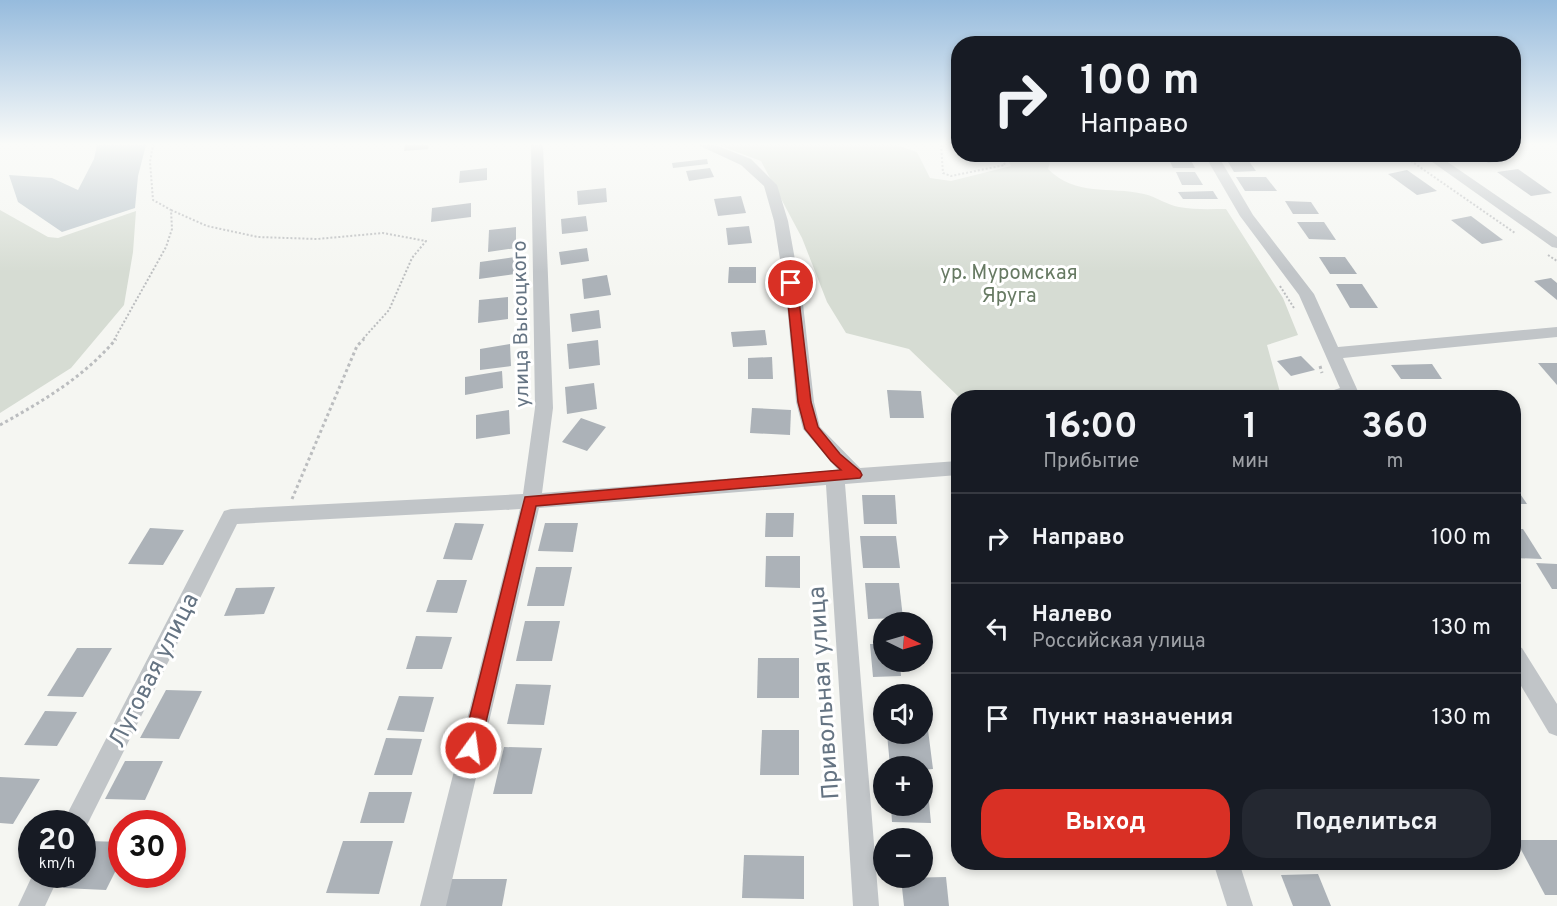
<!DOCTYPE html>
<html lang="ru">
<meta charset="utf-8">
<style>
:root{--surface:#171b24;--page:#242831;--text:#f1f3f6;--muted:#9ea1a6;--line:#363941;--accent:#d93025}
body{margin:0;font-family:Overpass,sans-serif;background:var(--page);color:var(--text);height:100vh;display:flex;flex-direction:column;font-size:22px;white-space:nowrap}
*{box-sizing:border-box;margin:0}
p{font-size:20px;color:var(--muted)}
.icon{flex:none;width:33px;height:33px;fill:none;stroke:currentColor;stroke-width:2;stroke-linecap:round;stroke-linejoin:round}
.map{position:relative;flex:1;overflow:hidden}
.sheet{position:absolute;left:951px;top:390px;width:570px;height:480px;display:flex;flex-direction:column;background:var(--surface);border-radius:24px;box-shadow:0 3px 9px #0003}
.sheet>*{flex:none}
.guide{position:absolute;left:951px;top:36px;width:570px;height:126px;border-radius:24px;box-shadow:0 3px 9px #0003;background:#171b24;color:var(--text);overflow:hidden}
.needle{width:39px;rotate:95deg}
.controls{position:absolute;left:873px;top:612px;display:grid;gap:12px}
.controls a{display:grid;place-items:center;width:60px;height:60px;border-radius:50%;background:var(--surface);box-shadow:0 3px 9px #0003;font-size:30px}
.speed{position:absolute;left:18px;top:810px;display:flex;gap:12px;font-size:30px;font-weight:700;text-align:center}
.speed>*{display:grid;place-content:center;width:78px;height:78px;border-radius:50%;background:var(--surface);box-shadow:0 3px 9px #0003;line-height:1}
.speed small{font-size:15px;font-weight:400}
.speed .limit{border:9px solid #d22;background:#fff;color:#111}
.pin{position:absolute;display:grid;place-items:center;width:51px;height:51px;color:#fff;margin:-26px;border:3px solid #fff;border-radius:50%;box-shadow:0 2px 6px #0007}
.me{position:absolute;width:66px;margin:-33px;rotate:14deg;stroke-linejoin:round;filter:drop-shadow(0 0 4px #0008)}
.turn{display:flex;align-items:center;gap:21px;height:126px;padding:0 30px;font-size:27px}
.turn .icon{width:78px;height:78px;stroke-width:2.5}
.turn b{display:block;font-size:42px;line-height:51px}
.eta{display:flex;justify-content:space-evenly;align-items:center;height:102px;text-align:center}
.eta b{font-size:36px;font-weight:700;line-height:42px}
.primary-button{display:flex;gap:12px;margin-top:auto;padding:12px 30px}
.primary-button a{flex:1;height:69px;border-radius:24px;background:var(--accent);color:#fff;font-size:24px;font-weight:700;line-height:69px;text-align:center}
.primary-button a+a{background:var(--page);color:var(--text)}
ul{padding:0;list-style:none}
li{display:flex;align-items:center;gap:18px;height:90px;padding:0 30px;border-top:2px solid var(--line)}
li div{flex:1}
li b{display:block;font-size:22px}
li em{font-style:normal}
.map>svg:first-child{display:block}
</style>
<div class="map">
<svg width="1557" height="906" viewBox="0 0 1557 906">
<rect width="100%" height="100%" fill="#f5f6f2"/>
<!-- green -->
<g fill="#d6dcd3">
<path d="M718 145H897L917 152 930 178 951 181 1011 166 1005 155H1052L1048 169C1076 197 1109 186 1144 194 1157 197 1167 205 1179 207 1194 210 1211 209 1226 209L1283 298 1298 335 1267 345 1281 396 959 397 909 349 846 333 827 302 802 238 761 161Z"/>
<polygon points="0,210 48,237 58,238 136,211 133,252 124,305 71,368 0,413"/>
</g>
<!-- water -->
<polygon fill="#bcc6cc" points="97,145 146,145 138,176 135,208 62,232 18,202 9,175 52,178 78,190 94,159"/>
<!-- building -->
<g fill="#acb2b8">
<polygon points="405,145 429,145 428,149 404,151"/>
<polygon points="1477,154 1500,154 1508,160 1488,163"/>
<polygon points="1167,155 1188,155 1195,168 1173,168"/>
<polygon points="1225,157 1246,157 1256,171 1234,172"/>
<polygon points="707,159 708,164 673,168 672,163"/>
<polygon points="487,168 487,180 459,183 460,171"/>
<polygon points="710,168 714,177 689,181 686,171"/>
<polygon points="1518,169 1552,193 1531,196 1497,172"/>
<polygon points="1407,170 1437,191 1417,195 1388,174"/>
<polygon points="1176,172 1195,172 1203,185 1182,185"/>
<polygon points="1236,177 1266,177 1277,191 1245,191"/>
<polygon points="606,188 607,202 578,205 577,191"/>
<polygon points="1213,191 1218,199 1183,199 1178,192"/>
<polygon points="741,196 746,213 718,216 714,199"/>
<polygon points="1285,201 1311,202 1319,214 1293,214"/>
<polygon points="471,203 471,217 431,222 432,208"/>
<polygon points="586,216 588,231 562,234 561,219"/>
<polygon points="1471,216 1503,240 1482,244 1451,220"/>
<polygon points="1297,222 1324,222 1336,240 1309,239"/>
<polygon points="749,226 752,243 728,245 726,228"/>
<polygon points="516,227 516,248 488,252 489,230"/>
<polygon points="587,248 589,261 561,265 559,252"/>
<polygon points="515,257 515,274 479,279 480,262"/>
<polygon points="1319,257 1345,257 1357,274 1330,274"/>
<polygon points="729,267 756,267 756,283 728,283"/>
<polygon points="607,275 611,295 584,299 582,279"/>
<polygon points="1551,278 1557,283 1557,300 1534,281"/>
<polygon points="1336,284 1362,284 1378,308 1350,308"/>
<polygon points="508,297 508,319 478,323 479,300"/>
<polygon points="599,310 601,328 572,332 570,314"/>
<polygon points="765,330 767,345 733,347 731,332"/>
<polygon points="598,340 600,365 569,369 567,344"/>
<polygon points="510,344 511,366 480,370 480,349"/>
<polygon points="1301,356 1315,370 1291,376 1277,361"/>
<polygon points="772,357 773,379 748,379 748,358"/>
<polygon points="1538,363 1557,363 1557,385"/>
<polygon points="1432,364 1442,379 1401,379 1391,365"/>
<polygon points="502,371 503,388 465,395 465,377"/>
<polygon points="594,383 597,409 567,414 565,387"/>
<polygon points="887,390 921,391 924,418 890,418"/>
<polygon points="752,408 791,410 790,435 750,433"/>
<polygon points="509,410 510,434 476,439 476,415"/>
<polygon points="581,418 606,427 587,451 562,442"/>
<polygon points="1514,485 1527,504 1514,504"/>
<polygon points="862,495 895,495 897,524 864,524"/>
<polygon points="766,513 794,513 793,537 765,537"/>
<polygon points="455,523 484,524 472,560 443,559"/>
<polygon points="545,523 578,523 573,552 538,551"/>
<polygon points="150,528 184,530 163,565 128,564"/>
<polygon points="1514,529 1523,529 1542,559 1514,558"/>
<polygon points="860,536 896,536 900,568 863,568"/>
<polygon points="766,556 800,556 800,588 765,587"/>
<polygon points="1536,563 1557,564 1557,589 1552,589"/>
<polygon points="536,567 572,567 564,606 527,606"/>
<polygon points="437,580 467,580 457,613 426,612"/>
<polygon points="865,583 899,583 903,618 868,619"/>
<polygon points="275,587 264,614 224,616 236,588"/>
<polygon points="525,621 560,621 552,661 516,661"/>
<polygon points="416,636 452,637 442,669 406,669"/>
<polygon points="870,644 884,644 884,662 900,662 901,676 873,677"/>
<polygon points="77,648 112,648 83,697 47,696"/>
<polygon points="758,658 799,658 799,698 757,698"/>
<polygon points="516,684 551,685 544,725 507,724"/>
<polygon points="166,690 202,691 179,739 140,738"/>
<polygon points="399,696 434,697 424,732 387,730"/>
<polygon points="45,711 77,712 57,746 24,745"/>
<polygon points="922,722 927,722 933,769 922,770 922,766 890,766 887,734 922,734"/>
<polygon points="762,730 799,730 799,775 760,775"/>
<polygon points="386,738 422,739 412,775 374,775"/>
<polygon points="504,747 542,748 532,794 493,794"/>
<polygon points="125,761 163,761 145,800 105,799"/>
<polygon points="0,777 40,779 13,824 0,823"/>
<polygon points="922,781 927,781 931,823 892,822 891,806 922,806"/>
<polygon points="369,792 412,792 404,823 360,823"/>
<polygon points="1516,840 1557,840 1557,895 1545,895"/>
<polygon points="88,841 122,842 122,858 106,890 63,888 70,874 82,874 82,851"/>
<polygon points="343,841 393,841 379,894 326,893"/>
<polygon points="744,855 804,856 804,899 742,898"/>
<polygon points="1318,874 1331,906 1293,906 1281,875"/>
<polygon points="946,877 949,906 904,906 901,878"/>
<polygon points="449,879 507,879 502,906 443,906"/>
</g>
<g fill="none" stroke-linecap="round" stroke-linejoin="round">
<!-- path-far1 -->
<g stroke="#bbbdbf" stroke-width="2" stroke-dasharray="2 2" stroke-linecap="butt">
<polyline points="941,145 943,173 951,176 1005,165 1000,154"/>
<polyline points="1401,154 1515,233"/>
<polyline points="171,210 207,226 258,237 317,239 383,233 426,241 412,258 389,310 362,340"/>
<polyline points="1548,255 1557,261"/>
<polyline points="1280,286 1294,308"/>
<polyline points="114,340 166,247 172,229 171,210 153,200 150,162 153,145"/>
</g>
<!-- path -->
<g stroke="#bbbdbf" stroke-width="3" stroke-dasharray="3 3" stroke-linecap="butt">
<polyline points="1320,366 1322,373"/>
<path d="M0 425C43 401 84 377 116 339"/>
<polyline points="292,499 357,346 364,339"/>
</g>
<!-- street -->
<g fill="#c1c5c8" fill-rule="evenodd">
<polygon points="531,145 543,145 553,408 542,493 838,470 803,429 796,402 787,304 774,221 764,186 741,165 698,145 715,145 751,159 777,185 788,221 803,304 814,402 820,427 860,468 958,461 958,475 845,484 879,906 853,906 826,485 539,508 446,906 420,906 520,509 237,524 83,833 82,824 62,824 224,511 231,509 523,494 535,408"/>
<polygon points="1204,154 1217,154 1253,215 1314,294 1338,347 1557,327 1557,337 1343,358 1361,398 1320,398 1322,394 1340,388 1299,295 1240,216"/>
<polygon points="1421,154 1436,154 1557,237 1557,248 1552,247"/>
<polygon points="1514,645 1522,648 1557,704 1557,736 1549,733 1514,674"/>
<polygon points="1213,862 1239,862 1253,906 1227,906"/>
<polygon points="33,874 60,874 45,906 18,906"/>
</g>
</g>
<!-- sky -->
<linearGradient id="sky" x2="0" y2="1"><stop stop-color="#96bbdd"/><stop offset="0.53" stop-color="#fafbf9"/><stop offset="1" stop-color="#fafbf9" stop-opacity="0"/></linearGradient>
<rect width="1557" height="272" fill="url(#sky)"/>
<!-- route -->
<polygon fill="#d93025" stroke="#8d1f18" stroke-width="1.5" points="791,280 797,283 811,402 818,427 840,454 860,471 862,475 860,478 536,506 480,748 477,755 471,757 465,755 462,748 525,497 841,470 831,461 805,429 798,402 786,283"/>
<g text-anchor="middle" stroke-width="6" stroke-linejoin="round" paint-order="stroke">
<!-- park labels -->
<g font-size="20" fill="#677a63" stroke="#fff">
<text x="1009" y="279">ур. Муромская<tspan x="1009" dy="23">Яруга</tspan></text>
</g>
<!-- street labels -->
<g font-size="20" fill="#657483" stroke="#fff">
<text transform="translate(520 324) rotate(-91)" y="7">улица Высоцкого</text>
</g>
<!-- near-street labels -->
<g font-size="24" fill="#657483" stroke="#fff">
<text transform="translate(153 670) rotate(-63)" y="8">Луговая улица</text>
<text transform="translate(823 693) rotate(-94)" y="8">Привольная улица</text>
</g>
</g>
</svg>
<div class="controls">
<a><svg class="needle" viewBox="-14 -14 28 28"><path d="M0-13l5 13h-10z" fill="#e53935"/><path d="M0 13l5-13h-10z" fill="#9ea1a6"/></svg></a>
<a><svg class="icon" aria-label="sound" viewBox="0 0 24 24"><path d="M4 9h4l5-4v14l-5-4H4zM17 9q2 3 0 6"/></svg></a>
<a>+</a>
<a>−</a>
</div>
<div class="speed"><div>20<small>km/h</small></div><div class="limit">30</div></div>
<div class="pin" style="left:791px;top:283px;background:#d93025"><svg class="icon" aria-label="arrive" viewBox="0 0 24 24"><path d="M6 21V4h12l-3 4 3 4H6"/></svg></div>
<svg class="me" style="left:471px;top:748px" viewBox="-20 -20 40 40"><circle r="17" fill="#d93025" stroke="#fff" stroke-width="3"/><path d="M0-11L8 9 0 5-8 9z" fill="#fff"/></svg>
<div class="guide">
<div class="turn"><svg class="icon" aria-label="right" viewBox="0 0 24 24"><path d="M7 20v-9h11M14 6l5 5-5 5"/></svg><div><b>100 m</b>Направо</div></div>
</div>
<section class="sheet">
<div class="eta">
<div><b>16:00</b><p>Прибытие</p></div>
<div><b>1</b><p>мин</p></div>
<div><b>360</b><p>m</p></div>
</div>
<ul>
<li><svg class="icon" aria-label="right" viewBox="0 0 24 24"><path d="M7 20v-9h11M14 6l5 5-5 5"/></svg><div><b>Направо</b></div><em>100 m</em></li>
<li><svg class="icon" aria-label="left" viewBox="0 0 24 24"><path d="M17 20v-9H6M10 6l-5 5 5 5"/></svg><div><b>Налево</b><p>Российская улица</p></div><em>130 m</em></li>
<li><svg class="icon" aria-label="arrive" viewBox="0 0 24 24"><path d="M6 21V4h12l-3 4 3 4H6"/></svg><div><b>Пункт назначения</b></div><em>130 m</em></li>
</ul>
<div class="primary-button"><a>Выход</a><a>Поделиться</a></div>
</section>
</div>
